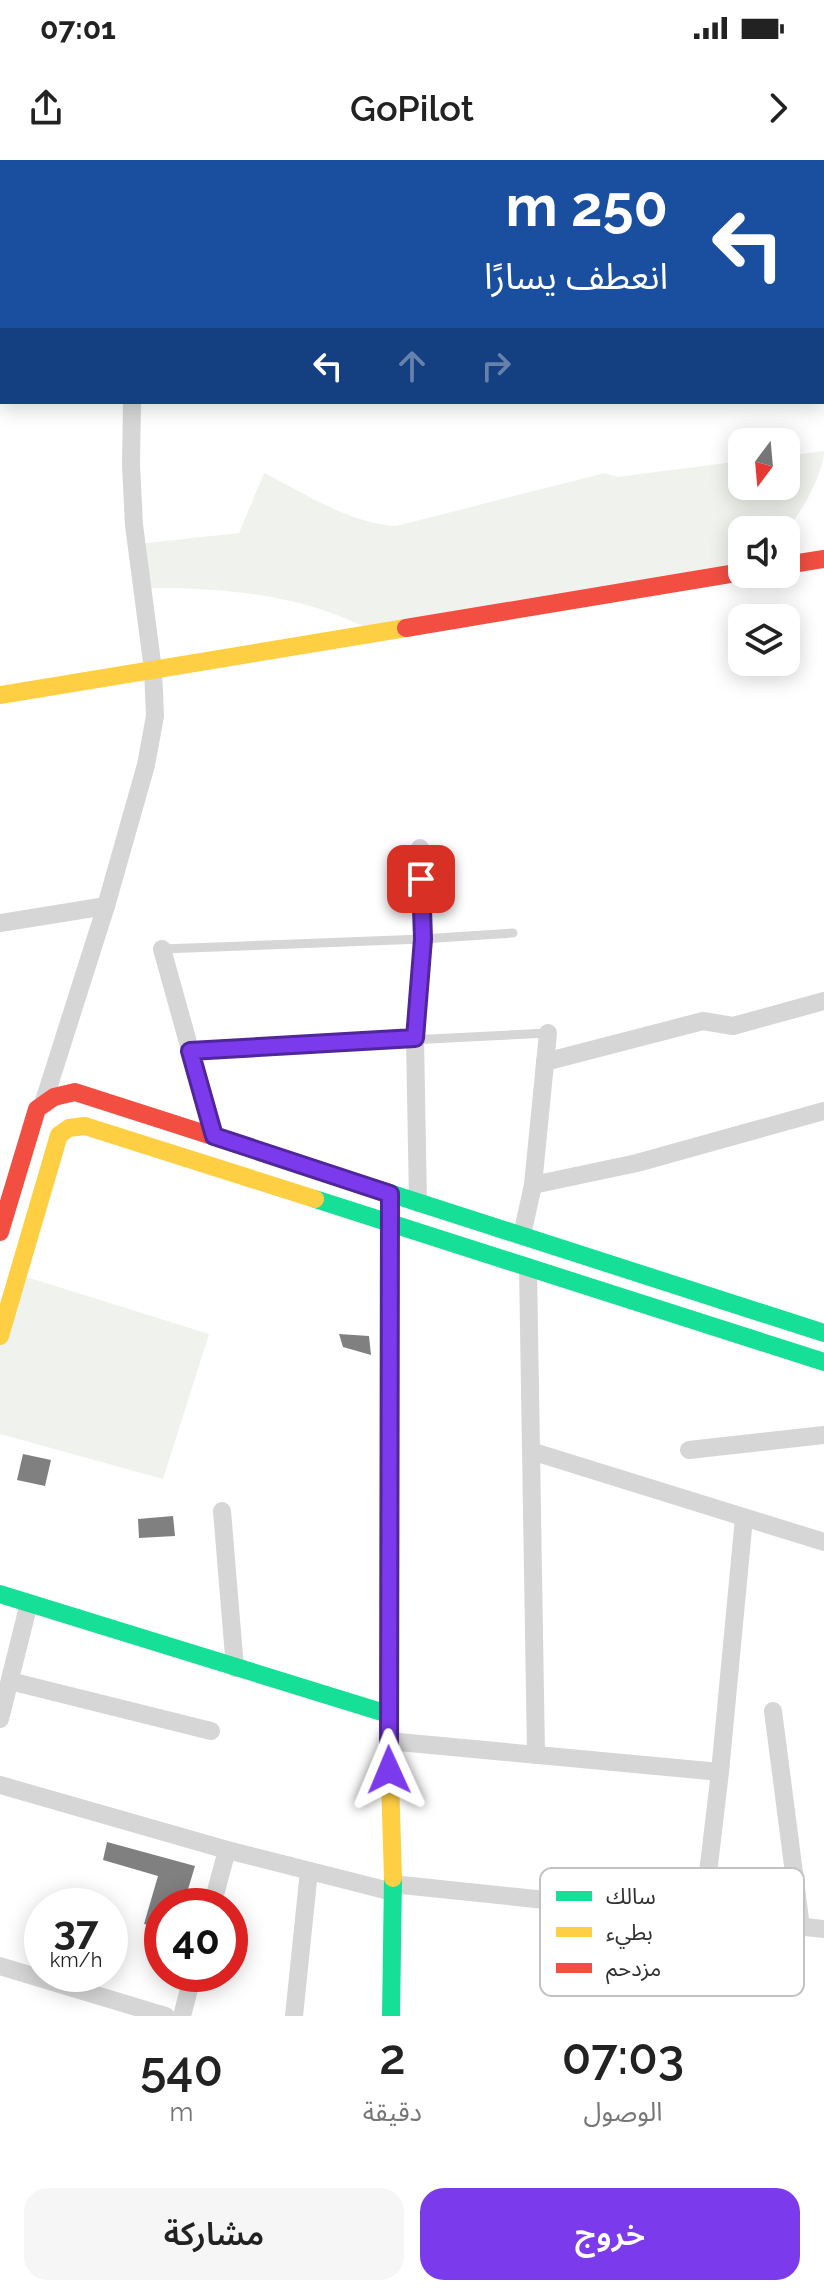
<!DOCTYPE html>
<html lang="ar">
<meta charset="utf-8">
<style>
:root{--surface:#fff;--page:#f6f6f6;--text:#222;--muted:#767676;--accent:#7c3aed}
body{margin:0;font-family:Raleway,"Noto Sans Arabic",sans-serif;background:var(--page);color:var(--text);direction:rtl;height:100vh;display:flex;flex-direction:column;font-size:30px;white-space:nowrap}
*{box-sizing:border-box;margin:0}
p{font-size:26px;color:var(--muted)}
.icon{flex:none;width:44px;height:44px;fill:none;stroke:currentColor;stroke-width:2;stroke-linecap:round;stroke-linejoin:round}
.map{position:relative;height:1856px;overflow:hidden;direction:ltr}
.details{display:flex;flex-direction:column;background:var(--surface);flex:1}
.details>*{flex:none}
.top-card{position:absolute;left:0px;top:0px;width:824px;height:244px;box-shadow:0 4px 20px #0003;direction:rtl;background:#1a4fa0;color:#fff;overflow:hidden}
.needle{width:52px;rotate:196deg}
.buttons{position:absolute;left:728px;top:268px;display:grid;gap:16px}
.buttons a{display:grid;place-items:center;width:72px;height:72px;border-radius:16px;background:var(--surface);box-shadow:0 4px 20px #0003;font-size:40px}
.speed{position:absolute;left:24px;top:1728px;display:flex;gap:16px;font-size:40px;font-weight:700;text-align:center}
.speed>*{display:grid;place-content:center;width:104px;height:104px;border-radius:50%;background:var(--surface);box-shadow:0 4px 20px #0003;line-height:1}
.speed small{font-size:20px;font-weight:400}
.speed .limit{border:12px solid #d22;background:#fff;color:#111}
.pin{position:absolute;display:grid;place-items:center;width:68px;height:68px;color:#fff;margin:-34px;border-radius:16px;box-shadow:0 4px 12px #0006}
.me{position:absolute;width:88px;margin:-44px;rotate:359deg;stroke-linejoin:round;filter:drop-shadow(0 0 6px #0008)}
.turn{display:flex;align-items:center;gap:28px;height:168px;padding:0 24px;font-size:36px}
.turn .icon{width:104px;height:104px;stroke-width:2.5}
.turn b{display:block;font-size:56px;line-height:68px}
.lanes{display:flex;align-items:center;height:76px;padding:0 24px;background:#0003;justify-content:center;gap:40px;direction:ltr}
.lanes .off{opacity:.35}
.eta{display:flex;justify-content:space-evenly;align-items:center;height:136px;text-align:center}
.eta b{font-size:48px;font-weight:600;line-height:56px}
.button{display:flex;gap:16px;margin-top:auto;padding:16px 24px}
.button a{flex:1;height:92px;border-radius:24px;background:var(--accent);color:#fff;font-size:32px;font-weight:600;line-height:92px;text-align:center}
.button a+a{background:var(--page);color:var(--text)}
.status{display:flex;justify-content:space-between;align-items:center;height:56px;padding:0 40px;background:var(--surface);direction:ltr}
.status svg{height:22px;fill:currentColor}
header{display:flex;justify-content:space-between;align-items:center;height:104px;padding:0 24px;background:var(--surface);font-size:36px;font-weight:600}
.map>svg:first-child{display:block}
</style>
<div class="status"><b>07:01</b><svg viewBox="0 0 49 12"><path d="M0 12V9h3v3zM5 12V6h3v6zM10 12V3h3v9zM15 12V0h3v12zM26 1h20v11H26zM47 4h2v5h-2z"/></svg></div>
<header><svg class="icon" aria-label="forward" viewBox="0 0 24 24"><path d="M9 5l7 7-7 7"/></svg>GoPilot<svg class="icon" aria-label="share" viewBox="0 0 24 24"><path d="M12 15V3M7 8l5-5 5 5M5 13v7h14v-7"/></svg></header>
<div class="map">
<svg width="824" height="1856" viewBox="0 0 824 1856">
<rect width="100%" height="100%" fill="#fff"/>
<!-- green -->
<g fill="#f0f3ed">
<path d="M824 291C824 312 800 357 785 370H742V402L374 472C304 434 221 427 142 428L137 384 239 373 264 313C306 334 349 363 396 366L605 313 617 317 742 301V326H786V296Z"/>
<polygon points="17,1114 209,1174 163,1319 0,1274 0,1176"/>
</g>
<!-- building -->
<g fill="#808080">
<polygon points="339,1174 369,1176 371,1195 343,1187"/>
<polygon points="23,1294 51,1300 45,1326 17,1320"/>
<polygon points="173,1356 175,1376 139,1378 138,1359"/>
<polygon points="107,1682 195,1706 183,1746 162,1746 162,1769 144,1764 158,1716 103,1700"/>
</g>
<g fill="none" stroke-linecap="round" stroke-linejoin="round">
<!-- lane -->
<g stroke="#d6d6d6" stroke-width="9">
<polyline points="162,789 423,779 513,773"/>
<polyline points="190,891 548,873"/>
</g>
<!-- street -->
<g stroke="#d6d6d6" stroke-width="18">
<polyline points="141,0 141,2"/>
<polyline points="0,222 2,222"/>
<polyline points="0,763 106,746"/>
<polyline points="162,789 214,976"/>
<polyline points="545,902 703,861 733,866 824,841"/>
<polyline points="44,941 106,746 146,605 155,556 153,510 134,365 131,305 132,242"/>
<polyline points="533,1025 637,1003 824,951"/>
<polyline points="418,1043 415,878 423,779 420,688"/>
<polyline points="522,1075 533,1025 548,873"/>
<polyline points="528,1107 536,1595"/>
<polyline points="689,1290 824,1275"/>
<polyline points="531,1291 824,1382"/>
<polyline points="222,1351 235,1508"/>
<polyline points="10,1521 211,1571"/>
<polyline points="773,1551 801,1767"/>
<polyline points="0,1559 29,1443"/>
<polyline points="388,1581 720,1612"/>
<polyline points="0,1625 227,1690 393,1732"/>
<polyline points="392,1724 824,1769"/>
<polyline points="212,1746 227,1690"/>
<polyline points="703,1755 720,1612 744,1358"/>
<polyline points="0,1806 166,1856"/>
<polyline points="182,1856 193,1814"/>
<polyline points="294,1856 309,1711"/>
</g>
<!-- fast -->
<g stroke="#16e098" stroke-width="18">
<polyline points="212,976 824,1173"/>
<polyline points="315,1039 824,1202"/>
<polyline points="0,1434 388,1554"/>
<polyline points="391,1856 393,1718"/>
</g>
<!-- slow -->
<g stroke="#ffcf43" stroke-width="18">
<polyline points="0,535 406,468"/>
<polyline points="390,1050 388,1554 393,1718"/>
<polyline points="0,1176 59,975 69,968 85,966 315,1039"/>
</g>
<!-- jam -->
<g stroke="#f24e42" stroke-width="18">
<polyline points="786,405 824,399"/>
<polyline points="406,468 742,412"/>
<polyline points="0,1072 37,949 54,937 75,932 212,976"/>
</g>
</g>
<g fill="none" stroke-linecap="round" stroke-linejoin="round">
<!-- route casing -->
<g stroke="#51269a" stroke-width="20">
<polyline id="route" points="389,1610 390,1034 214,976 190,891 415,878 423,779 421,719"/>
</g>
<!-- route -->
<use href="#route" stroke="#7c3aed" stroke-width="14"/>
</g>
<!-- legend -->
<rect x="540" y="1708" width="264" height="128" rx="12" fill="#fff" stroke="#c2c2c2" stroke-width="2"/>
<rect x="556" y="1731" width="36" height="10" fill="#16e098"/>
<rect x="556" y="1767" width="36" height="10" fill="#ffcf43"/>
<rect x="556" y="1803" width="36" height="10" fill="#f24e42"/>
<g font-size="22" fill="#323232">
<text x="606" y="1744">سالك</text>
<text x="606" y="1780">بطيء</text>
<text x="606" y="1816">مزدحم</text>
</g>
</svg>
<div class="buttons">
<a><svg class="needle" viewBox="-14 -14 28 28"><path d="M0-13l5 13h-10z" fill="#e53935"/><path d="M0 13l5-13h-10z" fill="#767676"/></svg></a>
<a><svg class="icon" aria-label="sound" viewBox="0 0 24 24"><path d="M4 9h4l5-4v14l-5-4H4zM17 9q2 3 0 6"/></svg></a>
<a><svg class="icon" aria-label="layers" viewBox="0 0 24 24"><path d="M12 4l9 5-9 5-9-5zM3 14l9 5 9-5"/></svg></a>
</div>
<div class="speed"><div>37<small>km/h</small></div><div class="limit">40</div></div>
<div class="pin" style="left:421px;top:719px;background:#d93025"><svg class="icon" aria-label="arrive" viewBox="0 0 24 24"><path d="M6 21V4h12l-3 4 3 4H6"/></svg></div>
<svg class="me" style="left:389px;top:1610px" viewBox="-20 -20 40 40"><path d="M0-17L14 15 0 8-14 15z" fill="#7c3aed" stroke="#fff" stroke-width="4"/></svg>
<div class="top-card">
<div class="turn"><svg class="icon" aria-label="left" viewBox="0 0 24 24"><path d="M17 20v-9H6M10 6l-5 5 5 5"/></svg><div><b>250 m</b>انعطف يسارًا</div></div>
<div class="lanes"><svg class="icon" aria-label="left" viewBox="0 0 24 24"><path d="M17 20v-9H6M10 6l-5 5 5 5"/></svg><svg class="icon off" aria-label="ahead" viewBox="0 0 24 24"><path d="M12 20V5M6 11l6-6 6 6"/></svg><svg class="icon off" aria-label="right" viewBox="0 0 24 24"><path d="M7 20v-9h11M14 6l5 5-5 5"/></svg></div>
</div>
</div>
<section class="details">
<div class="eta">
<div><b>07:03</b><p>الوصول</p></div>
<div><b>2</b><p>دقيقة</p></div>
<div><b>540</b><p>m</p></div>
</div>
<div class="button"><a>خروج</a><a>مشاركة</a></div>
</section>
